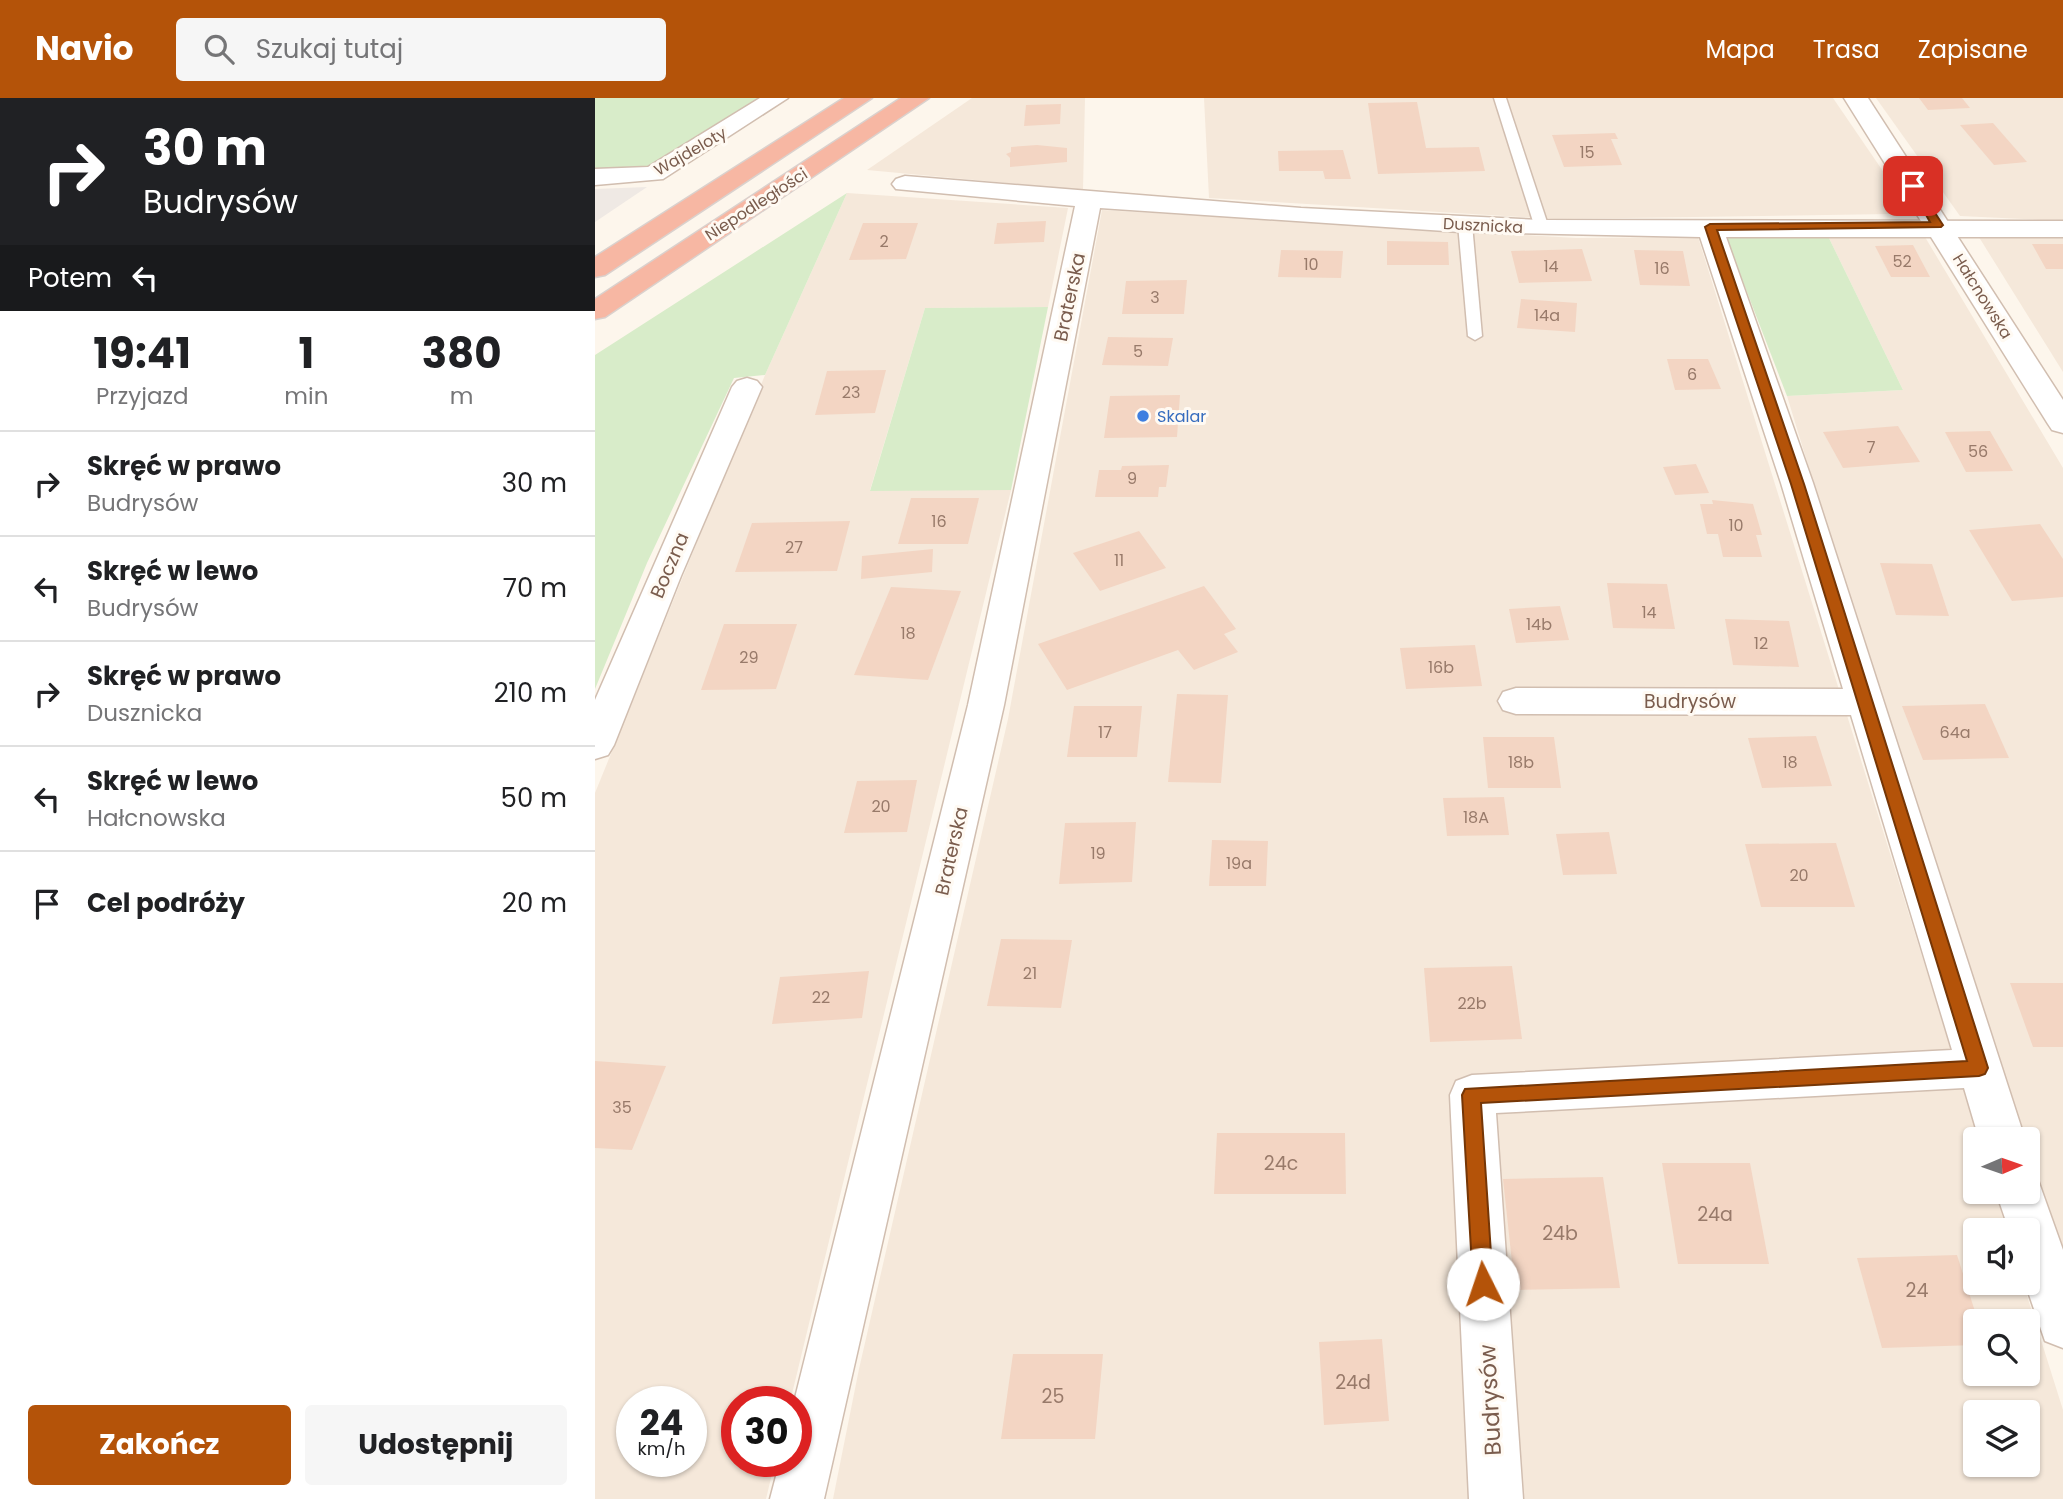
<!DOCTYPE html>
<html lang="pl">
<meta charset="utf-8">
<style>
:root{--surface:#fff;--page:#f6f6f6;--text:#202124;--muted:#757577;--line:#e0e0e0;--accent:#b45309}
body{margin:0;font-family:Poppins,sans-serif;background:var(--page);color:var(--text);height:100vh;display:flex;flex-direction:column;font-size:26px;white-space:nowrap}
*{box-sizing:border-box;margin:0}
p{font-size:23px;color:var(--muted)}
.icon{flex:none;width:38px;height:38px;fill:none;stroke:currentColor;stroke-width:2;stroke-linecap:round;stroke-linejoin:round}
.map{position:relative;flex:1;overflow:hidden}
.sheet{display:flex;flex-direction:column;background:var(--surface);width:595px}
.sheet>*{flex:none}
.hud{background:#202124;color:#fff;overflow:hidden}
.needle{width:46px;rotate:88deg}
.buttons{position:absolute;left:1368px;top:1029px;display:grid;gap:14px}
.buttons a{display:grid;place-items:center;width:77px;height:77px;border-radius:7px;background:var(--surface);box-shadow:0 2px 5px #0004;font-size:35px}
.speed{position:absolute;left:21px;top:1288px;display:flex;gap:14px;font-size:35px;font-weight:700;text-align:center}
.speed>*{display:grid;place-content:center;width:91px;height:91px;border-radius:50%;background:var(--surface);box-shadow:0 2px 5px #0004;line-height:1}
.speed small{font-size:18px;font-weight:400}
.speed .limit{border:10px solid #d22;background:#fff;color:#111}
.pin{position:absolute;display:grid;place-items:center;width:60px;height:60px;color:#fff;margin:-30px;border-radius:14px;box-shadow:0 4px 10px #0006}
.me{position:absolute;width:77px;margin:-38px;rotate:356deg;stroke-linejoin:round;filter:drop-shadow(0 0 5px #0008)}
.turn{display:flex;align-items:center;gap:24px;height:147px;padding:0 28px;font-size:32px}
.turn .icon{width:91px;height:91px;stroke-width:2.5}
.turn b{display:block;font-size:49px;line-height:60px}
.then{display:flex;align-items:center;height:66px;padding:0 28px;background:#0003;gap:14px;font-size:26px}
.eta{display:flex;justify-content:space-evenly;align-items:center;height:119px;text-align:center}
.eta b{font-size:42px;font-weight:700;line-height:49px}
.primary-button{display:flex;gap:14px;margin-top:auto;padding:14px 28px}
.primary-button a{flex:1;height:80px;border-radius:7px;background:var(--accent);color:#fff;font-size:28px;font-weight:700;line-height:80px;text-align:center}
.primary-button a+a{background:var(--page);color:var(--text)}
ul{padding:0;list-style:none}
li{display:flex;align-items:center;gap:21px;height:105px;padding:0 28px;border-top:2px solid var(--line)}
li div{flex:1}
li b{display:block;font-size:26px}
li em{font-style:normal}
header{display:flex;align-items:center;gap:42px;box-sizing:border-box;height:98px;padding:0 35px;background:var(--accent);color:#fff}
header strong{font-size:33px}
nav{display:flex;gap:38px;margin-inline-start:auto;font-size:24px}
.search{width:490px;height:63px;background:var(--page);display:flex;align-items:center;gap:18px;box-sizing:border-box;padding:0 24px;border-radius:7px;color:var(--muted);font-size:26px}
main{display:flex;flex:1;min-height:0}
.map>svg:first-child{display:block}
</style>
<header>
<strong>Navio</strong>
<div class="search"><svg class="icon" aria-label="search" viewBox="0 0 24 24"><circle cx="10" cy="10" r="6"/><path d="M15 15l6 6"/></svg>Szukaj tutaj</div>
<nav><a>Mapa</a><a>Trasa</a><a>Zapisane</a></nav>
</header>
<main>
<section class="sheet">
<div class="hud">
<div class="turn"><svg class="icon" aria-label="right" viewBox="0 0 24 24"><path d="M7 20v-9h11M14 6l5 5-5 5"/></svg><div><b>30 m</b>Budrysów</div></div>
<div class="then">Potem<svg class="icon" aria-label="left" viewBox="0 0 24 24"><path d="M17 20v-9H6M10 6l-5 5 5 5"/></svg></div>
</div>
<div class="eta">
<div><b>19:41</b><p>Przyjazd</p></div>
<div><b>1</b><p>min</p></div>
<div><b>380</b><p>m</p></div>
</div>
<ul>
<li><svg class="icon" aria-label="right" viewBox="0 0 24 24"><path d="M7 20v-9h11M14 6l5 5-5 5"/></svg><div><b>Skręć w prawo</b><p>Budrysów</p></div><em>30 m</em></li>
<li><svg class="icon" aria-label="left" viewBox="0 0 24 24"><path d="M17 20v-9H6M10 6l-5 5 5 5"/></svg><div><b>Skręć w lewo</b><p>Budrysów</p></div><em>70 m</em></li>
<li><svg class="icon" aria-label="right" viewBox="0 0 24 24"><path d="M7 20v-9h11M14 6l5 5-5 5"/></svg><div><b>Skręć w prawo</b><p>Dusznicka</p></div><em>210 m</em></li>
<li><svg class="icon" aria-label="left" viewBox="0 0 24 24"><path d="M17 20v-9H6M10 6l-5 5 5 5"/></svg><div><b>Skręć w lewo</b><p>Hałcnowska</p></div><em>50 m</em></li>
<li><svg class="icon" aria-label="arrive" viewBox="0 0 24 24"><path d="M6 21V4h12l-3 4 3 4H6"/></svg><div><b>Cel podróży</b></div><em>20 m</em></li>
</ul>
<div class="primary-button"><a>Zakończ</a><a>Udostępnij</a></div>
</section>
<div class="map">
<svg width="1468" height="1401" viewBox="0 0 1468 1401">
<rect width="100%" height="100%" fill="#fdf6ec"/>
<!-- residential -->
<g fill="#f5e8da" fill-rule="evenodd">
<polygon points="377,0 490,0 488,92 272,72"/>
<polygon points="609,0 1238,0 1309,104 1296,116 959,121 614,100"/>
<polygon points="1281,0 1468,0 1468,123 1365,118"/>
<path d="M252 95 473 110 453 209 330 210 275 392H416L195 1304H142V1363H180L171 1401H0V695L170 277ZM37 1304H96V1363H37Z"/>
<path d="M507 112 981 140 1103 139 1384 1041H1381V1094H1400L1412 1132H1381V1185H1428L1468 1312V1401H238L264 1271 413 621ZM1381 1223H1433V1276H1381ZM1381 1314H1433V1367H1381Z"/>
<polygon points="1231,134 1327,134 1468,370 1468,1159 1433,1054 1433,1041 1429,1041 1286,606 1192,298 1308,292"/>
<polygon points="1382,136 1468,139 1468,274"/>
</g>
<!-- industrial -->
<polygon fill="#efe9e4" points="52,89 0,124 0,91"/>
<!-- green -->
<g fill="#d8ecc9">
<polygon points="0,0 168,0 55,70 0,72"/>
<polygon points="252,95 170,277 139,280 52,465 0,591 0,257"/>
<polygon points="1231,134 1308,292 1192,298 1130,137"/>
<polygon points="453,209 416,392 275,393 330,210"/>
</g>
<!-- building -->
<g fill="#f3d5c3">
<polygon points="1324,0 1367,0 1375,10 1333,12"/>
<polygon points="822,4 831,50 884,49 890,73 783,76 773,5"/>
<polygon points="466,6 465,26 429,28 431,7"/>
<polygon points="1398,25 1432,64 1399,67 1365,27"/>
<polygon points="1020,35 1023,41 1016,41 1027,67 969,69 957,37"/>
<polygon points="442,47 472,50 472,64 415,69 415,60 411,56 416,54 416,49"/>
<polygon points="748,52 756,81 730,81 728,73 684,73 683,53"/>
<polygon points="451,123 449,144 399,146 402,125"/>
<polygon points="268,125 323,125 311,161 254,162"/>
<polygon points="792,143 853,144 854,167 792,167"/>
<polygon points="1437,146 1468,146 1468,171 1451,171"/>
<polygon points="1318,147 1335,179 1296,179 1280,148"/>
<polygon points="987,151 997,183 924,185 916,153"/>
<polygon points="686,152 748,153 746,180 683,179"/>
<polygon points="1039,152 1088,153 1095,188 1045,187"/>
<polygon points="592,182 589,216 527,216 531,183"/>
<polygon points="926,201 982,205 980,234 922,230"/>
<polygon points="513,239 578,240 573,268 507,267"/>
<polygon points="1072,261 1113,261 1126,291 1080,292"/>
<polygon points="291,272 280,315 220,317 232,273"/>
<polygon points="585,297 582,339 509,340 515,298"/>
<polygon points="1303,328 1325,364 1248,370 1228,334"/>
<polygon points="1395,333 1418,373 1371,374 1350,334"/>
<polygon points="1101,366 1114,395 1080,397 1068,369"/>
<polygon points="574,367 571,389 564,389 563,399 500,399 504,372 526,372 527,368"/>
<polygon points="316,400 384,400 373,446 303,446"/>
<polygon points="1117,402 1158,406 1167,437 1161,437 1167,459 1128,459 1123,436 1112,436 1105,406 1118,406"/>
<polygon points="255,423 242,473 140,474 157,425"/>
<polygon points="1445,426 1468,461 1468,499 1417,503 1374,432"/>
<polygon points="544,433 571,470 505,493 478,455"/>
<polygon points="338,451 337,474 266,481 267,458"/>
<polygon points="1285,465 1337,466 1354,518 1301,517"/>
<polygon points="1012,485 1072,486 1080,531 1018,530"/>
<polygon points="609,488 641,531 629,536 643,554 599,572 583,552 472,592 443,546"/>
<polygon points="296,489 366,493 333,582 259,577"/>
<polygon points="965,508 974,542 921,545 914,511"/>
<polygon points="1130,521 1194,523 1204,569 1138,567"/>
<polygon points="129,526 202,526 181,591 106,592"/>
<polygon points="880,547 887,588 811,591 805,550"/>
<polygon points="582,596 633,597 626,685 573,684"/>
<polygon points="1390,606 1414,660 1328,662 1307,608"/>
<polygon points="479,608 547,608 542,659 472,659"/>
<polygon points="1221,638 1237,688 1167,690 1153,640"/>
<polygon points="888,639 959,639 966,690 893,690"/>
<polygon points="322,682 312,734 249,735 262,683"/>
<polygon points="909,699 914,737 852,738 848,700"/>
<polygon points="541,724 537,784 464,786 470,725"/>
<polygon points="1014,734 1022,776 968,777 961,736"/>
<polygon points="617,742 673,743 671,788 614,788"/>
<polygon points="1241,745 1260,809 1166,809 1150,746"/>
<polygon points="406,841 477,842 466,910 392,908"/>
<polygon points="917,868 927,941 835,944 829,870"/>
<polygon points="274,873 267,920 177,926 185,879"/>
<polygon points="1415,885 1468,885 1468,949 1438,949"/>
<polygon points="0,963 71,968 37,1052 0,1050"/>
<polygon points="622,1035 750,1035 751,1096 619,1096"/>
<polygon points="1067,1065 1155,1065 1174,1166 1083,1166"/>
<polygon points="1008,1079 1025,1190 920,1192 908,1081"/>
<polygon points="1362,1157 1383,1223 1381,1247 1287,1250 1262,1160"/>
<polygon points="787,1241 794,1323 729,1327 724,1244"/>
<polygon points="418,1256 508,1256 500,1341 406,1341"/>
</g>
<g fill="none" stroke-linecap="round" stroke-linejoin="round">
<!-- service casing -->
<g stroke="#d1beb0" stroke-width="3">
<g id="service">
<polygon points="899,0 911,0 954,130 952,133 940,130"/>
<polygon points="870,122 877,126 887,238 880,242 873,238 863,126"/>
</g>
</g>
<!-- minor casing -->
<g stroke="#d1beb0" stroke-width="3">
<g id="minor">
<polygon points="165,0 193,0 68,81 0,87 0,71 53,69"/>
<polygon points="310,78 706,110 944,122 1468,123 1468,139 1131,139 1218,385 1430,1041 1384,1041 1369,990 901,1015 928,1401 874,1401 855,997 861,983 877,977 1357,952 1256,617 921,616 908,612 903,603 908,594 921,590 1248,591 1186,385 1105,139 865,134 505,110 409,607 229,1401 175,1401 185,1363 201,1363 199,1304 373,607 480,108 301,91 297,86 301,81"/>
<polygon points="152,280 162,283 167,289 86,478 19,647 13,657 0,661 0,602 137,289 142,283"/>
<polygon points="1433,1075 1442,1079 1468,1152 1468,1250 1450,1243 1430,1185 1433,1185 1433,1132 1414,1132 1401,1094 1433,1094"/>
</g>
</g>
<!-- tertiary casing -->
<g stroke="#d1beb0" stroke-width="3">
<polygon id="tertiary" points="1249,0 1273,0 1468,302 1468,335 1457,332 1453,326"/>
</g>
<!-- motorway casing -->
<g stroke="#dad1cd" stroke-width="3">
<g id="motorway">
<polygon points="249,0 277,0 10,177 0,179 0,159"/>
<polygon points="306,0 334,0 10,219 0,221 0,201"/>
</g>
</g>
<!-- service -->
<use href="#service" fill="#fff" fill-rule="evenodd"/>
<!-- minor -->
<use href="#minor" fill="#fff" fill-rule="evenodd"/>
<!-- tertiary -->
<use href="#tertiary" fill="#fff" fill-rule="evenodd"/>
<!-- motorway -->
<use href="#motorway" fill="#f7b7a3" fill-rule="evenodd"/>
</g>
<!-- route -->
<polygon fill="#b45309" stroke="#753606" stroke-width="2" points="1314,86 1321,86 1348,127 1346,129 1122,132 1209,386 1393,970 1390,976 1384,978 886,1005 898,1186 895,1193 888,1195 881,1193 878,1186 867,997 870,991 1372,963 1196,386 1110,129 1115,126 1335,124"/>
<!-- markers -->
<circle fill="#3f7fe0" stroke="#fffaf3" stroke-width="2.5" cx="548" cy="318" r="7"/>
<g text-anchor="middle" stroke-width="6" stroke-linejoin="round" paint-order="stroke">
<!-- far-street labels -->
<g font-size="16" fill="#7a5c4d" stroke="#fffaf3">
<text transform="translate(95 53) rotate(-30)" y="6">Wajdeloty</text>
<text transform="translate(161 106) rotate(-33)" y="6">Niepodległości</text>
<text transform="translate(888 127) rotate(3)" y="6">Dusznicka</text>
<text transform="translate(1388 198) rotate(58)" y="6">Hałcnowska</text>
</g>
<!-- number labels -->
<g font-size="16" fill="#987a6a">
<text x="992" y="60">15</text>
<text x="289" y="149">2</text>
<text x="1307" y="169">52</text>
<text x="716" y="172">10</text>
<text x="956" y="174">14</text>
<text x="1067" y="176">16</text>
<text x="560" y="205">3</text>
<text x="952" y="223">14a</text>
<text x="543" y="259">5</text>
<text x="1097" y="282">6</text>
<text x="256" y="300">23</text>
<text x="1276" y="355">7</text>
<text x="1383" y="359">56</text>
<text x="537" y="386">9</text>
<text x="344" y="429">16</text>
<text x="1141" y="433">10</text>
<text x="199" y="455">27</text>
<text x="524" y="468">11</text>
<text x="1054" y="520">14</text>
<text x="944" y="532">14b</text>
<text x="313" y="541">18</text>
<text x="1166" y="551">12</text>
<text x="154" y="565">29</text>
<text x="846" y="575">16b</text>
<text x="510" y="640">17</text>
<text x="1360" y="640">64a</text>
<text x="926" y="670">18b</text>
<text x="1195" y="670">18</text>
<text x="286" y="714">20</text>
<text x="881" y="725">18A</text>
<text x="503" y="761">19</text>
<text x="644" y="771">19a</text>
<text x="1204" y="783">20</text>
<text x="435" y="881">21</text>
<text x="226" y="905">22</text>
<text x="877" y="911">22b</text>
<text x="27" y="1015">35</text>
</g>
<!-- far-shop labels -->
<g font-size="16" fill="#366cbe" stroke="#fffaf3" text-anchor="start">
<text x="562" y="324">Skalar</text>
</g>
<!-- street labels -->
<g font-size="19" fill="#7a5c4d" stroke="#fffaf3">
<text transform="translate(474 199) rotate(-78)" y="7">Braterska</text>
<text transform="translate(74 467) rotate(-67)" y="7">Boczna</text>
<text x="1095" y="610">Budrysów</text>
<text transform="translate(356 753) rotate(-77)" y="7">Braterska</text>
</g>
<!-- near-number labels -->
<g font-size="19" fill="#987a6a">
<text x="686" y="1072">24c</text>
<text x="1120" y="1123">24a</text>
<text x="965" y="1142">24b</text>
<text x="1322" y="1199">24</text>
<text x="758" y="1291">24d</text>
<text x="458" y="1305">25</text>
</g>
<!-- near-street labels -->
<g font-size="23" fill="#7a5c4d" stroke="#fffaf3">
<text transform="translate(895 1302) rotate(-93)" y="8">Budrysów</text>
</g>
</g>
</svg>
<div class="buttons">
<a><svg class="needle" viewBox="-14 -14 28 28"><path d="M0-13l5 13h-10z" fill="#e53935"/><path d="M0 13l5-13h-10z" fill="#757577"/></svg></a>
<a><svg class="icon" aria-label="sound" viewBox="0 0 24 24"><path d="M4 9h4l5-4v14l-5-4H4zM17 9q2 3 0 6"/></svg></a>
<a><svg class="icon" aria-label="search" viewBox="0 0 24 24"><circle cx="10" cy="10" r="6"/><path d="M15 15l6 6"/></svg></a>
<a><svg class="icon" aria-label="layers" viewBox="0 0 24 24"><path d="M12 4l9 5-9 5-9-5zM3 14l9 5 9-5"/></svg></a>
</div>
<div class="speed"><div>24<small>km/h</small></div><div class="limit">30</div></div>
<div class="pin" style="left:1318px;top:88px;background:#d93025"><svg class="icon" aria-label="arrive" viewBox="0 0 24 24"><path d="M6 21V4h12l-3 4 3 4H6"/></svg></div>
<svg class="me" style="left:888px;top:1186px" viewBox="-20 -20 40 40"><circle r="19" fill="#fff"/><path d="M0-13L10 11 0 6-10 11z" fill="#b45309"/></svg>
</div>
</main>
